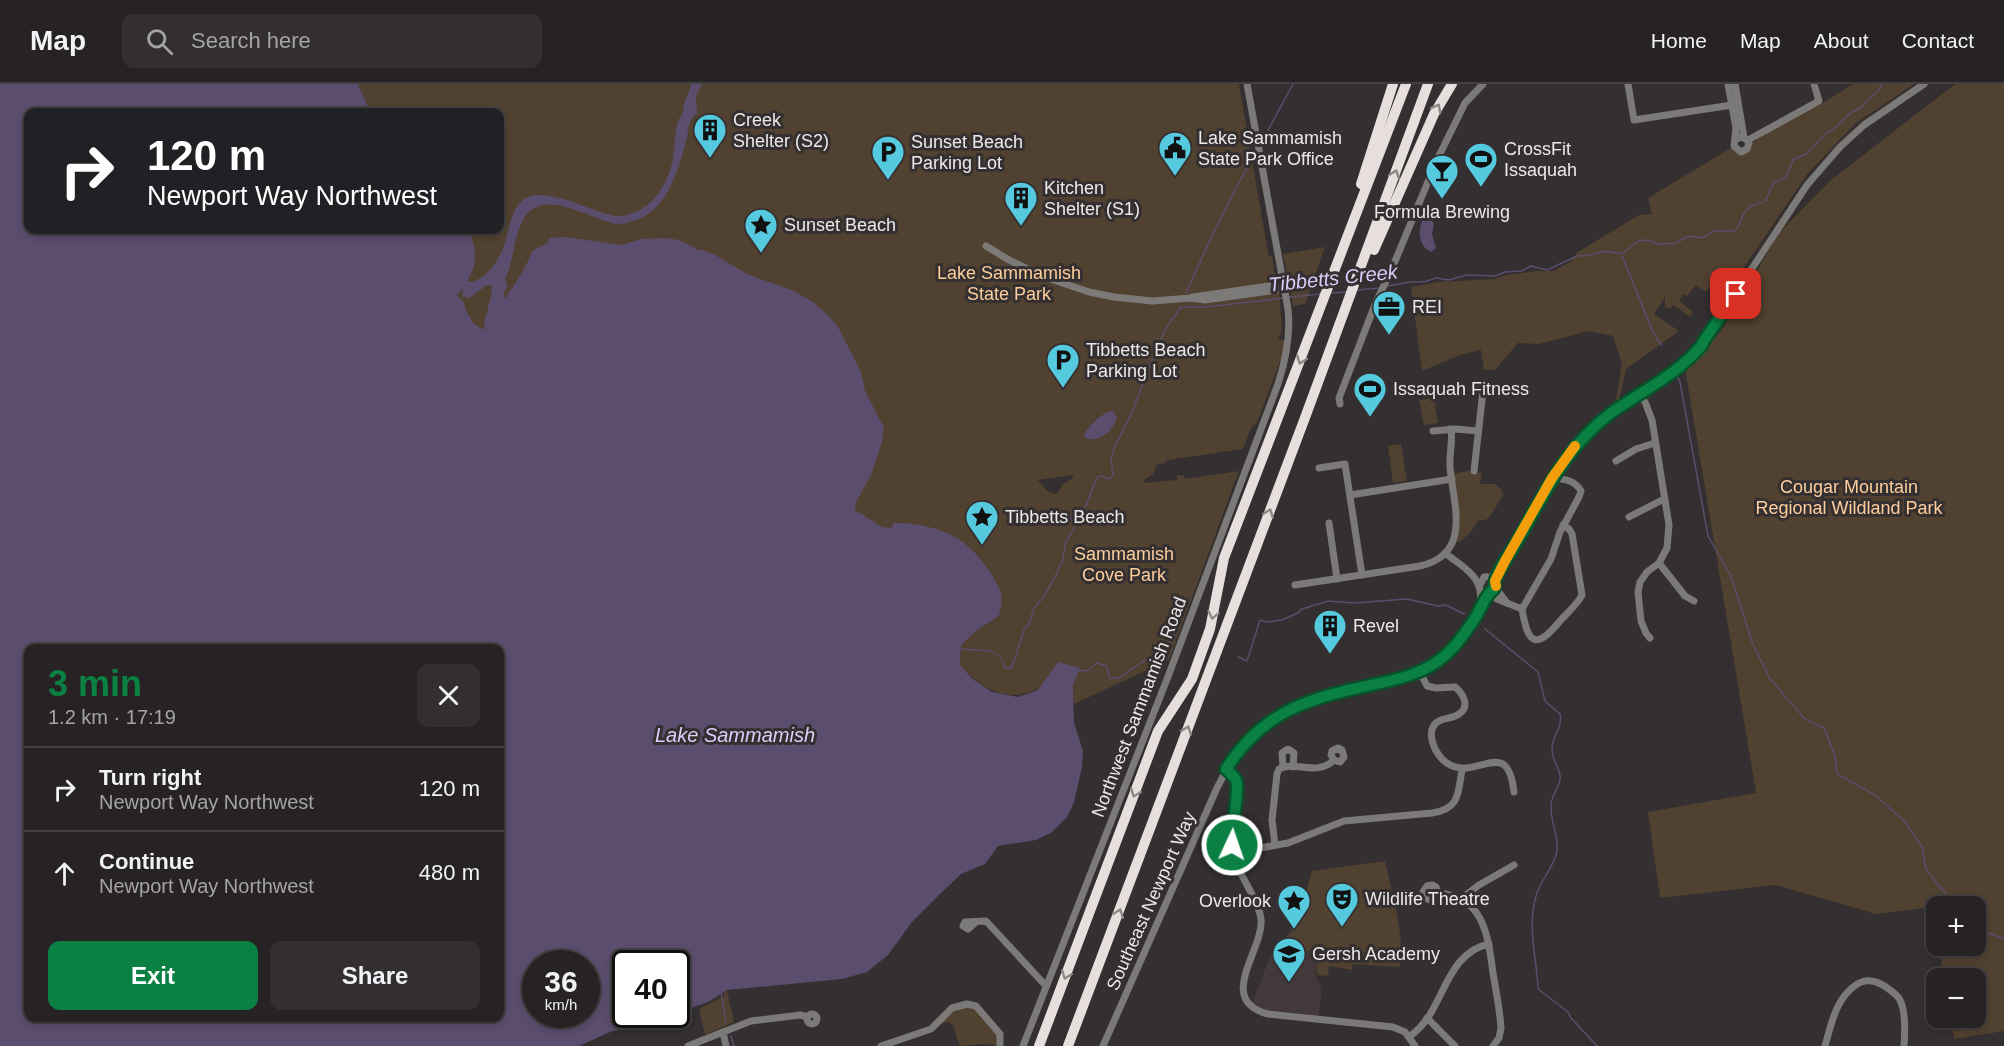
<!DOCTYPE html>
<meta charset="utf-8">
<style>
:root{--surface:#272324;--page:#332f31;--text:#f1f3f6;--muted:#a4a4a6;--line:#434041;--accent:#0b8043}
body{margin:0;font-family:Arial,sans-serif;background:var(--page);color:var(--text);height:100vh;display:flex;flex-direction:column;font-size:22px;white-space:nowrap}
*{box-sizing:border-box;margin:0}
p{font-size:20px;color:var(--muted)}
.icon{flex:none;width:33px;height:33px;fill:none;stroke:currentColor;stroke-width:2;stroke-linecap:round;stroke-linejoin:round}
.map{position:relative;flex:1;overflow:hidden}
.drawer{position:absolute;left:24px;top:560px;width:480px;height:378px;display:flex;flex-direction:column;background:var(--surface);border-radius:12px;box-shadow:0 3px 9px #0003,0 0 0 2px var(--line)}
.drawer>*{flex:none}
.banner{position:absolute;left:24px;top:24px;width:480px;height:126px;border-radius:12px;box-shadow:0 3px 9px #0003,0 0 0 2px var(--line);background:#202124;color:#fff;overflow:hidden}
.fabs{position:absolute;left:1926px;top:812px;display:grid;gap:12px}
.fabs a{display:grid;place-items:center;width:60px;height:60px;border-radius:12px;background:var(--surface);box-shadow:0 3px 9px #0003,0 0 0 2px var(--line);font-size:30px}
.speed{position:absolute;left:522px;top:866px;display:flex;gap:12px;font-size:30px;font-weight:700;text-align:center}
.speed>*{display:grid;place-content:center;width:78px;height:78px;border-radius:50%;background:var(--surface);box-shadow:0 3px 9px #0003,0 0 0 2px var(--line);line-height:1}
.speed small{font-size:15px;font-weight:400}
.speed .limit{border:3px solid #111;border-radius:9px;background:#fff;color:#111}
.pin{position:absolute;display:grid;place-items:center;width:51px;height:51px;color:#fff;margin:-26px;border-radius:12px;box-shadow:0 3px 9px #0006}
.me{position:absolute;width:66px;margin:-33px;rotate:3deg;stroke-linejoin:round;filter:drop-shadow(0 0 4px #0008)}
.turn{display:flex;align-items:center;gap:21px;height:126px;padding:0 24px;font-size:27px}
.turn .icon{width:78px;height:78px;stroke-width:2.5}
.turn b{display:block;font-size:42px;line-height:51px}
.round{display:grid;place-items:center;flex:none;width:63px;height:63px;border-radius:12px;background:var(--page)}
.head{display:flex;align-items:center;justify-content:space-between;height:102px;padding:0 24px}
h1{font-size:36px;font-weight:700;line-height:45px;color:var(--accent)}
.action{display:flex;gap:12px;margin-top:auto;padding:12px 24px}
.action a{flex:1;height:69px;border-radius:12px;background:var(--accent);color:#fff;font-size:24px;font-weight:700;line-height:69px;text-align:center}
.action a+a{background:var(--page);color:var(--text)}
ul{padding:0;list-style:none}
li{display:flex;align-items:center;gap:18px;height:84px;padding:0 24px;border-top:2px solid var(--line)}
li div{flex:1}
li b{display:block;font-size:22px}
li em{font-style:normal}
header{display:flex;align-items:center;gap:36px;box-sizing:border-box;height:84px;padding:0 30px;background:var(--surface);border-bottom:2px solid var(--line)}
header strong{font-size:28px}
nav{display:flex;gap:33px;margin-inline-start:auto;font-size:21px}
.search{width:420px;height:54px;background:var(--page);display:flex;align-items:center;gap:15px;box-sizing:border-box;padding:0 21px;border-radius:12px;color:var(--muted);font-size:22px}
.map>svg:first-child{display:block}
</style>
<header>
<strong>Map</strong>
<div class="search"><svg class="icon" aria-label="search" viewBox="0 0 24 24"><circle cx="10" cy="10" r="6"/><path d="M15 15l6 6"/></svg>Search here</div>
<nav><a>Home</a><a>Map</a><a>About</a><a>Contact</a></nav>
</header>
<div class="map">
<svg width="2004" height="962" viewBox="0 0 2004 962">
<rect width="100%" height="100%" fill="#342f30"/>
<!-- built -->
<polygon fill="#43383a" points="1282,867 1316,868 1316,894 1322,903 1319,932 1286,928 1267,927 1252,919 1271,870 1274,872"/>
<!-- green -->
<g fill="#514130" fill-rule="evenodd">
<path d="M326 0H1239L1268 169 1269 173 1272 171 1276 199 1279 206 1282 245 1278 256H1284V267L1257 339 1251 344 1243 365 1168 376 1163 380 1159 379 1156 382 1153 391 1146 394 1143 399 1177 396V391H1183L1185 395 1239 387 1169 576 1074 620 1073 601 1080 584C1029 610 1006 630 960 581L961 561 976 547 999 532 493 270 480 269 409 146H500V28H335ZM1073 391V394L1063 400 1058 408 1054 410 1047 407 1038 396Z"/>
<polygon points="1853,0 1914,0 1856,39 1808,89 1730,204 1733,207 1730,211 1713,199 1706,208 1696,201 1687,212 1684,210 1679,217 1693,228 1690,233 1673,221 1670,224 1667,224 1665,223 1665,213 1654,230 1679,247 1626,285 1619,316 1616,316 1622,280 1613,252 1589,247 1539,260 1518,259 1495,286 1484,286 1481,266 1460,271 1422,287 1411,203 1438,198 1494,195 1507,191 1537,187 1554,187 1570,178 1578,168 1639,131 1652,130 1648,114 1734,62 1739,67 1810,22 1816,23"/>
<polygon points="1955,0 2004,0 2004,947 1954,955 1951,933 1976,933 1976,894 1944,894 1939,861 1976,861 1976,822 1936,822 1936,845 1933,823 1876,830 1775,801 1660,814 1648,728 1756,709 1685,284 1704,266 1722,246 1779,149 1831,96"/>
<polygon points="1325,163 1305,220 1293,222 1283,170"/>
<polygon points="1434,314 1438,339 1424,341 1419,316"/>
<polygon points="1401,360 1407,397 1393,399 1388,362"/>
<polygon points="1468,387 1482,389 1480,400 1495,400 1501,405 1504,410 1488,435 1478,437 1470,449 1458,459 1453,456 1456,446 1451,390"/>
<path d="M1385 777C1391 804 1406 858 1400 883L1353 880 1352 886 1329 882 1328 892 1317 891 1316 867H1282L1274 872 1271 867 1296 843 1312 787Z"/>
<polygon points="727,906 734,938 705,951 699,925 724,912 724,908"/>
<polygon points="974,920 1000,950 1000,961 981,960 960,962 953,942 949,938 937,941 947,928"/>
</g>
<!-- water -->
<g fill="#5b4d6d" fill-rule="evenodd">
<path d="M0 0H358L370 28H28V146H468C477 163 478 181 467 197L471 198C485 195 496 180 502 167 510 148 510 109 540 111 567 112 590 127 616 132 648 132 667 104 673 75 675 63 674 50 678 38 680 31 679 37 682 30 684 26 683 21 685 17 687 10 690 8 691 0H702L696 12 697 29C687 37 689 47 686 58 675 97 663 138 616 140 597 136 581 126 562 122 518 112 518 152 510 182 509 187 507 191 505 195L508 202 504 208 503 215C509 212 530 176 532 167L547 159 550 154 565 153 622 161 641 155 666 154 679 156 699 166H703L717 172 747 190 794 207 813 218 829 232 838 243 861 288 865 307 884 344 882 358 871 391 855 420V426L882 443 892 444 893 439C912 438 941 444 957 454 973 463 995 491 1001 509 1003 515 1000 525 999 532L976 547 961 561 960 581 973 595 992 608 1018 613 1038 606 1058 578 1080 584 1073 601 1074 639 1083 667 1082 683 1074 718 1067 733 1051 749 1036 756 998 762 985 780 961 790 935 815 912 838 888 871 867 888 842 895 727 906 708 918 677 929 676 879H626V930H673L610 948 579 962H0ZM487 201H491C494 211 483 234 484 246L474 240 466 227 464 219 457 211 463 204 462 213 469 214ZM28 564H500V933H28ZM536 879H586V930H536Z"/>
<path d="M1429 134 1432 137 1434 140 1432 150 1436 164 1431 168C1419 162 1418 149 1422 137Z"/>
<path d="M1113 327 1117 334C1113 347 1098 359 1085 354L1084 350C1090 341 1102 328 1113 327Z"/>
</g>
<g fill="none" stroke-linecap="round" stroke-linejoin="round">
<!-- stream -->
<g stroke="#5b4d6d" stroke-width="1.5">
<polyline points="1266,50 1293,0"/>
<polyline points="1622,172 1653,248 1661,261"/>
<path d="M1387 202 1410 198H1424L1436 194 1449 196 1467 191 1495 192 1505 188 1522 187 1531 182 1547 186 1577 172 1591 171 1605 167 1621 170 1639 157 1647 156 1659 160 1676 159 1688 152 1702 154 1714 147H1735C1741 140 1741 131 1747 125 1752 120 1759 121 1765 117L1774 98 1786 93 1793 76 1808 69 1823 52 1836 43 1848 31 1860 24 1879 6 1882 0"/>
<polyline points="1358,206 1380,204"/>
<polyline points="1186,209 1215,145 1251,76"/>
<polyline points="1331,209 1347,208"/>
<polyline points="1289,213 1320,210"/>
<polyline points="1676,289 1680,298 1708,452 1731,492 1752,558 1770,595 1805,635 1824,644 1835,672 1837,690 1875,711 1904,737 1922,762 1926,785 1955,822"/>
<path d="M1485 545 1538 588 1545 617 1560 630C1563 646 1552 650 1552 665 1552 676 1558 681 1560 691 1562 701 1551 711 1551 721 1550 737 1559 752 1557 767 1554 783 1542 794 1537 809 1526 840 1537 874 1538 905L1568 928 1571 934 1597 962"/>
<path d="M961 565C979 568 1001 561 1005 584L1008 585 1012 583 1024 546 1029 540 1034 524 1043 514 1054 495 1063 475 1065 460 1075 442 1070 433 1086 422 1097 393 1102 392 1109 395 1113 391 1111 374 1114 365 1131 331 1157 263 1168 241 1181 223H1206L1284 214"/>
<polyline points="1238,573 1247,577 1260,536 1266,538 1282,536 1298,529 1302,525 1328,517 1354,519 1407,515 1438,522 1446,521 1464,530"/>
<polyline points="1077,587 1089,586 1097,579 1106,582 1110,594 1119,594 1140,579 1164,570 1173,550 1175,550"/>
<polyline points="1976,841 1980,845 2004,855"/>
<polyline points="721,907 726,938"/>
<polyline points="731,952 734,962"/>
</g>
<!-- minor -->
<g stroke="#7c7a79" stroke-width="7">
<polyline points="1628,0 1634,36 1732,21"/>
<polyline points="1728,0 1736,44 1734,62 1741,68 1747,65 1749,59 1746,55 1740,53 1735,56"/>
<polyline points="1735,0 1744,53"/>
<polyline points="1748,56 1819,17 1814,0"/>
<polyline points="986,162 1009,176 1042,192 1089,208 1114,213 1152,217 1191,214 1205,216 1284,205"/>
<polyline points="1193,213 1283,200"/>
<polyline points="1639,310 1645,318 1652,336 1669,441 1667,464 1659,479 1647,488 1640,498 1638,508 1641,537 1646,549 1650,554"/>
<polyline points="1340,320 1339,314 1376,218 1391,187 1437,76 1465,19 1483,0"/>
<polyline points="1433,347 1456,345 1478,347"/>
<polyline points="1616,377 1636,365 1655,359"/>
<polyline points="1319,384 1345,380 1362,491"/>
<polyline points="1474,387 1483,307"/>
<polyline points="1350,411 1452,395"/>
<polyline points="1629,433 1664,415"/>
<polyline points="1329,439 1337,495"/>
<path d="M1445 469C1464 484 1485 493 1480 521"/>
<polyline points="1659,479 1685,512 1694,517"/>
<path d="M1495 497C1523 447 1553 378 1597 340 1628 314 1667 296 1697 268L1807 101 1840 63 1864 41 1924 0"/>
<path d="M1295 501 1420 482C1473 470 1453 420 1450 383 1449 370 1453 358 1451 345"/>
<path d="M1480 501 1484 493C1490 492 1494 494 1496 500L1494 505 1489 508H1486"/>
<polyline points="1489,508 1497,515 1507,519 1495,503"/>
<path d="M1507 519 1522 525 1551 475 1560 448 1579 413 1581 407C1575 396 1564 395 1552 394"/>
<path d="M1522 525C1528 561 1536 566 1560 537 1568 528 1577 521 1582 511L1572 450 1569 445 1563 441"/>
<path d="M1420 588 1427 602 1436 604 1455 603C1464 610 1470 623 1459 630 1453 634 1447 634 1441 636 1424 643 1433 665 1442 675 1472 705 1507 646 1514 708"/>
<polyline points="1283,682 1282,669 1288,665 1294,669 1293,683"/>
<path d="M1226 685C1230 689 1236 693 1237 699 1241 713 1230 744 1232 763 1235 789 1258 812 1261 835 1264 866 1215 916 1268 930L1393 943 1405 948 1415 962"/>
<path d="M1275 761 1272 736 1277 690 1279 685C1294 676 1317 693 1334 676L1340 678 1344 673 1342 666 1338 664 1332 667 1331 671 1334 676"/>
<path d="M1233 769 1288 759 1344 737 1432 729C1460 725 1458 709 1462 685"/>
<path d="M1438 809 1436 803 1432 801 1427 802 1423 808 1426 814 1430 816 1435 815 1438 809C1484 812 1488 852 1493 889 1496 907 1500 926 1501 944L1499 954 1493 962"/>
<polyline points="1462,814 1479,801 1514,781"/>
<polyline points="976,838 968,845 963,842 965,838 986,837 1046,902"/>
<circle cx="812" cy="935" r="5"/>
<polyline points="1427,934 1455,962"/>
<polyline points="723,948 726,962"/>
<path d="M1409 953C1417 947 1423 941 1429 932 1446 905 1454 867 1489 860"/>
<polyline points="688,962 751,937 800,931 808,933"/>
<polyline points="881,962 931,945 952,924 967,920 976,922 1000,950 1000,962"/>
<path d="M1023 962 1169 590 1278 300C1286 275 1291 251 1288 225L1247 0"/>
<path d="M1103 962 1217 704C1238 660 1272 628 1319 613 1378 594 1430 603 1468 544 1475 533 1483 521 1488 508"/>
<path d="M1825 962C1830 945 1834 924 1846 910 1858 896 1870 892 1886 903 1891 907 1897 910 1900 916 1906 928 1905 949 1904 962"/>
</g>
<!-- highway -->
<g stroke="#e6dfdd" stroke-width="10">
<polyline points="1361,100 1393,0"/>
<polyline points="1374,166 1434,30 1452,0"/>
<polyline points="1039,962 1158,647 1192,595 1210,545 1224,474 1406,0"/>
<polyline points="1068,962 1306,331 1428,0"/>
</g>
</g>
<!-- one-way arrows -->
<defs><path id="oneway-chevron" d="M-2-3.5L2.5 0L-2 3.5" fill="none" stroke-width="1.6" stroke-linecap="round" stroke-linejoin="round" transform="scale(1.5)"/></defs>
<g stroke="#8d8786">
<use href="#oneway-chevron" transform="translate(1437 24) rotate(-62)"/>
<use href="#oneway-chevron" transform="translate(1395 90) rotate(-70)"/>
<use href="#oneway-chevron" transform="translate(1301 276) rotate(111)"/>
<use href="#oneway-chevron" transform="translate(1269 429) rotate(-69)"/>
<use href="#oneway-chevron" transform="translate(1213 531) rotate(102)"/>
<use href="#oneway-chevron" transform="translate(1187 646) rotate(-69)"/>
<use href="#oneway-chevron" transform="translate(1135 709) rotate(111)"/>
<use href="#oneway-chevron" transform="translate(1119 829) rotate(-69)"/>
<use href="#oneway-chevron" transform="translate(1066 891) rotate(111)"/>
</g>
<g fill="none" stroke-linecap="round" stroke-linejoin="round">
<!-- route casing -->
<g stroke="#07532c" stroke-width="15">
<path id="route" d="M1232 761C1231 747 1240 704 1236 696 1234 692 1229 688 1226 685 1262 629 1305 615 1367 602 1389 597 1412 593 1432 581 1452 569 1464 551 1477 531 1482 521 1486 511 1494 505 1495 502 1495 499 1495 497 1498 485 1518 457 1524 445 1548 402 1570 359 1611 329 1642 307 1678 290 1702 261L1703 258 1736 210"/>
</g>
<!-- route -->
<use href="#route" stroke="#0b8043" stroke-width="10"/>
<!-- slow -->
<polyline stroke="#f59e0b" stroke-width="10" points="1496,502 1495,497 1505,477 1552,394 1575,362"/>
</g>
<!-- icons -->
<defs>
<g id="building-pin" transform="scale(1.725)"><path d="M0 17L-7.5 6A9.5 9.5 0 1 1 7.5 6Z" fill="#55cade" stroke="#342f30"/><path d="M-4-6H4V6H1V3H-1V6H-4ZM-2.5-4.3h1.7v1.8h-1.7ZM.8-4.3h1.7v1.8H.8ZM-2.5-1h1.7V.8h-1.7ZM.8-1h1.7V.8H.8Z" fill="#111"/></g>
<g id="civic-pin" transform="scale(1.725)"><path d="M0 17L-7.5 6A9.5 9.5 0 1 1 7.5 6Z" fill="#55cade" stroke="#342f30"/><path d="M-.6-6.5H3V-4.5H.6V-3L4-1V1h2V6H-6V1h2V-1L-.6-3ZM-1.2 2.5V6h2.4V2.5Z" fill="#111"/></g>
<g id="parking-pin" transform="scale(1.725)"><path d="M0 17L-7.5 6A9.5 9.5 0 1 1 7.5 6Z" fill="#55cade" stroke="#342f30"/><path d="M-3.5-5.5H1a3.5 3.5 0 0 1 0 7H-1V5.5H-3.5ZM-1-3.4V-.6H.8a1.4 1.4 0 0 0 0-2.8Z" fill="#111"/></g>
<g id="stadium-pin" transform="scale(1.725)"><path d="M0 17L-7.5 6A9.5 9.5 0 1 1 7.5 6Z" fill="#55cade" stroke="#342f30"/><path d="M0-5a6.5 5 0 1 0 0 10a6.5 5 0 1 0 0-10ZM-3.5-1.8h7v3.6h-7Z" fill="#111"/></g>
<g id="bar-pin" transform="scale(1.725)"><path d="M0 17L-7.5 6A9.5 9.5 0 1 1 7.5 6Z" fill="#55cade" stroke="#342f30"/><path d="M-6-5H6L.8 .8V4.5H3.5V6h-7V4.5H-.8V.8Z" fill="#111"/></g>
<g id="sight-pin" transform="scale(1.725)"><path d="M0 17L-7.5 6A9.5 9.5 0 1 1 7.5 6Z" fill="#55cade" stroke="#342f30"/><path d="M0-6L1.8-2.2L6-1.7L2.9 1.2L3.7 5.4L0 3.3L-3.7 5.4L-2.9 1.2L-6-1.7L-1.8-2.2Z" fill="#111"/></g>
<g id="office-pin" transform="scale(1.725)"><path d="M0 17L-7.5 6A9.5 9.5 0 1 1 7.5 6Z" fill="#55cade" stroke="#342f30"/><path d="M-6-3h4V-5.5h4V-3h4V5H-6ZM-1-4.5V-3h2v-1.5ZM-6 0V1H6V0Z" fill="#111"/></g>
<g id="theatre-pin" transform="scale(1.725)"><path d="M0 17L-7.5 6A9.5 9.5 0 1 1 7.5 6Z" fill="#55cade" stroke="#342f30"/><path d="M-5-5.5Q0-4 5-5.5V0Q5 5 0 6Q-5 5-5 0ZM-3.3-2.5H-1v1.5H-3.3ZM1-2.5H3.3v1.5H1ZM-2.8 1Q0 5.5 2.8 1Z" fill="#111"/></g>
<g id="school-pin" transform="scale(1.725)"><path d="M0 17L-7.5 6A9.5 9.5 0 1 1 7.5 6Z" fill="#55cade" stroke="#342f30"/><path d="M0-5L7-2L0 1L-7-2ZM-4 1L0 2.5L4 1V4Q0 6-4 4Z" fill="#111"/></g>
</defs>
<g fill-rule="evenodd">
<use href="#building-pin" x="710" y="46"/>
<use href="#civic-pin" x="1175" y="64"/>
<use href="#parking-pin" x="888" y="68"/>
<use href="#stadium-pin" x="1481" y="75"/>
<use href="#bar-pin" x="1442" y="87"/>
<use href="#building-pin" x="1021" y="114"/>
<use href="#sight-pin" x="761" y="141"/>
<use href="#office-pin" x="1389" y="223"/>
<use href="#parking-pin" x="1063" y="276"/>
<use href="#stadium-pin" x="1370" y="305"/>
<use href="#sight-pin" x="982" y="433"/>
<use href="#building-pin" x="1330" y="542"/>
<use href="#theatre-pin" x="1342" y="815"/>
<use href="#sight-pin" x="1294" y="817"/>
<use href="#school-pin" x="1289" y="870"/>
</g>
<g text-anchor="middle" stroke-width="6" stroke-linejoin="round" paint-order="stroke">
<!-- poi labels -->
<g font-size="18" fill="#ece9e9" stroke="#342f30" text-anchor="start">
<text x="733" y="42">Creek<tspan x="733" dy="21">Shelter (S2)</tspan></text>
<text x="1198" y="60">Lake Sammamish<tspan x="1198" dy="21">State Park Office</tspan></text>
<text x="911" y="64">Sunset Beach<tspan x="911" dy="21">Parking Lot</tspan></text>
<text x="1504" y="71">CrossFit<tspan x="1504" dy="21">Issaquah</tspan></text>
<text x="1044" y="110">Kitchen<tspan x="1044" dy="21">Shelter (S1)</tspan></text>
<text x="1442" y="134" text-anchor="middle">Formula Brewing</text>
<text x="784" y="147">Sunset Beach</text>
<text x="1412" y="229">REI</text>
<text x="1086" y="272">Tibbetts Beach<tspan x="1086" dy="21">Parking Lot</tspan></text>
<text x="1393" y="311">Issaquah Fitness</text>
<text x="1005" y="439">Tibbetts Beach</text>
<text x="1353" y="548">Revel</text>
<text x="1365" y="821">Wildlife Theatre</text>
<text x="1271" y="823" text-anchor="end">Overlook</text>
<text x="1312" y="876">Gersh Academy</text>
</g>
<!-- park labels -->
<g font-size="18" fill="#fdce9c" stroke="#342f30">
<text x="1009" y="195">Lake Sammamish<tspan x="1009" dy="21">State Park</tspan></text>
<text x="1849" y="409">Cougar Mountain<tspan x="1849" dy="21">Regional Wildland Park</tspan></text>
<text x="1124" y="476">Sammamish<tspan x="1124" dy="21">Cove Park</tspan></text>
</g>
<!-- street labels -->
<g font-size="18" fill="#ece9e9" stroke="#342f30">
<text transform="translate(1139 623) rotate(-69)" y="6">Northwest Sammamish Road</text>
<text transform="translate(1151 817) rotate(-66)" y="6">Southeast Newport Way</text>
</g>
<!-- water labels -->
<g font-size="20" font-style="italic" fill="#decbf9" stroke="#342f30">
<text transform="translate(1333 194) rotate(-6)" y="7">Tibbetts Creek</text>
<text x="735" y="658">Lake Sammamish</text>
</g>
</g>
</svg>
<div class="fabs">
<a>+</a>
<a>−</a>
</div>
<div class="speed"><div>36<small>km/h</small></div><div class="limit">40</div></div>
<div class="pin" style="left:1736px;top:210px;background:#d93025"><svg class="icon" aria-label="arrive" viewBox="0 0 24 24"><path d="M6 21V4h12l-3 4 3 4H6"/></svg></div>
<svg class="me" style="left:1232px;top:761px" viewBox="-20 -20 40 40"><circle r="17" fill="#0b8043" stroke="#fff" stroke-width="3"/><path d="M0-11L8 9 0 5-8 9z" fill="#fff"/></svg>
<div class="banner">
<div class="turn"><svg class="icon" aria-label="right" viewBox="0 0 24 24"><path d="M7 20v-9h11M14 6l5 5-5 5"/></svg><div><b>120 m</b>Newport Way Northwest</div></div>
</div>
<section class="drawer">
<div class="head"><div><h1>3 min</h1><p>1.2 km · 17:19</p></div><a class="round"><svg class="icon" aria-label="close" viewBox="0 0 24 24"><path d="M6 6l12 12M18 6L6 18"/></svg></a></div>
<ul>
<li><svg class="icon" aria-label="right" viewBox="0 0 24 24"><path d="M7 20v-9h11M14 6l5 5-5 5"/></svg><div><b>Turn right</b><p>Newport Way Northwest</p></div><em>120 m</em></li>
<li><svg class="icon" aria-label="ahead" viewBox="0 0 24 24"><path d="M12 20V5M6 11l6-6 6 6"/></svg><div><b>Continue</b><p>Newport Way Northwest</p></div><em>480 m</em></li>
</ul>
<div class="action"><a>Exit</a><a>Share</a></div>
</section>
</div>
